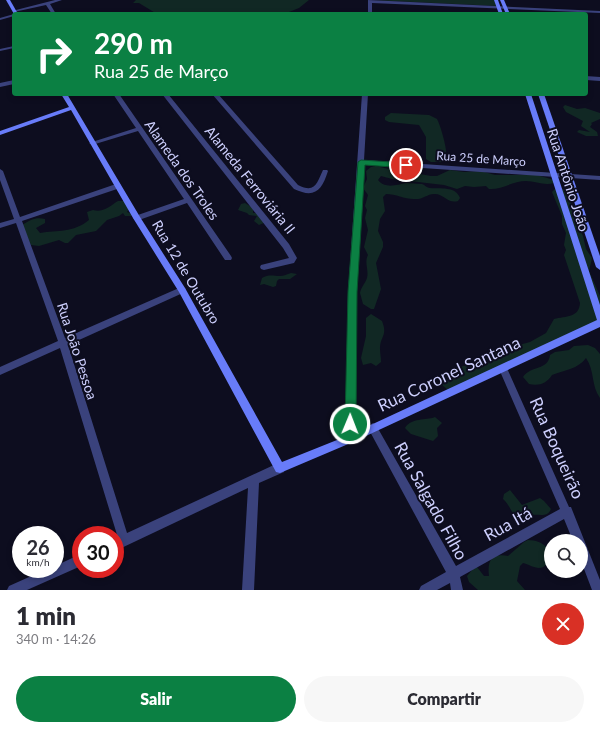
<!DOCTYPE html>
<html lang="es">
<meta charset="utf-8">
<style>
:root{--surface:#fff;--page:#f7f7f7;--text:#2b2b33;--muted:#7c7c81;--accent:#0b8043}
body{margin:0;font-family:Lato,sans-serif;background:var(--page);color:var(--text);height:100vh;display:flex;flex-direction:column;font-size:15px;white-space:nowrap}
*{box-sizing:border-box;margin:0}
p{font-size:13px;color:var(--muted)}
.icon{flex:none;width:22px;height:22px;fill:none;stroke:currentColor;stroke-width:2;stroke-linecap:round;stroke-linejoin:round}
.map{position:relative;height:590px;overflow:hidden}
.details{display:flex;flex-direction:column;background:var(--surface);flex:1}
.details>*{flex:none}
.guide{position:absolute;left:12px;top:12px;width:576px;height:84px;border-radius:4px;box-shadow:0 2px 6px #0003;background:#0b8043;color:#fff;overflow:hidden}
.buttons{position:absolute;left:544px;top:534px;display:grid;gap:8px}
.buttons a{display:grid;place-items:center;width:44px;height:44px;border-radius:50%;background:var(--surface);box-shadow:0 2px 6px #0003;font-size:20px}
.speed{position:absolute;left:12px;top:526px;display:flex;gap:8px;font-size:20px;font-weight:700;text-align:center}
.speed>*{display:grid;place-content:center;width:52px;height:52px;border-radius:50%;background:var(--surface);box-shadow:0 2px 6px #0003;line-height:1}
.speed small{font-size:10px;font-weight:400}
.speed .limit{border:6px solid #d22;background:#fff;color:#111}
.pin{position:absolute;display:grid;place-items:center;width:34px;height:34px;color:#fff;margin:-17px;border:2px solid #fff;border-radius:50%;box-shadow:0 1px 4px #0007}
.me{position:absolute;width:44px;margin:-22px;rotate:1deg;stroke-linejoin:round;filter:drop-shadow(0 0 3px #0008)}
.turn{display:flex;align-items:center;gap:14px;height:84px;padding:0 16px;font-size:18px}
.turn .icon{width:52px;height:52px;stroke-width:2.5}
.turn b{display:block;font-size:28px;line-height:34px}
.round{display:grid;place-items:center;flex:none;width:42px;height:42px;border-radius:21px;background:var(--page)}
.overview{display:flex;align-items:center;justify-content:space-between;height:68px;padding:0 16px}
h1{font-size:24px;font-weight:800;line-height:30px}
.primary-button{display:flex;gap:8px;margin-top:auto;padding:8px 16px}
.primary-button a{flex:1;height:46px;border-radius:24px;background:var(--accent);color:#fff;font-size:16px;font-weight:800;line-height:46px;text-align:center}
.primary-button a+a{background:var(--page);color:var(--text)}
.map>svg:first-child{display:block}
</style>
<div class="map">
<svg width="600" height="590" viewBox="0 0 600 590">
<rect width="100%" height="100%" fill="#0d0d1f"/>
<!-- green -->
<g fill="#112824">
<polygon points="136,0 309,0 299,8 284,14 157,14 139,3 133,3"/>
<polygon points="372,0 495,0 497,6"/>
<polygon points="565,105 577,109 585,108 600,113 600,119 591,123 592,124 590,127 597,132 598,136 586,136 577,132 579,130 590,132 581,126 583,121 566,112 563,107"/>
<path d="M391 113 429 115 437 119C440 124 447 148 446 153L449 156 447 162H431L426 159V137L419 125 389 122 385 120V117Z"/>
<path d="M376 166 410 174H420L431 176H437L450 170 464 172 481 171 495 175H537L554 180V183C544 186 536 181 526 181 513 181 501 190 489 189L486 186 474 187 465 186 457 189 444 185 392 179 381 176 378 180C385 189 397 185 406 183 411 183 418 184 422 184 425 185 427 188 430 188 440 189 456 186 460 198L458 201C448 204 444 194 435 194 428 193 423 200 414 199 404 199 396 194 386 194L383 197 385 211 380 219 378 231 383 242V247L376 263 381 289 374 309H371L363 304 360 293C361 287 365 284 367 278 369 269 364 263 368 255L364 247 368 230 365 218 367 210 365 206 368 195 363 188 367 179 366 171 371 167Z"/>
<path d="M555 189C562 188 569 190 572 197L570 200 575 219 583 236 586 249 592 258 589 271 600 296V322L474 380C462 381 460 389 448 390L442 385 458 368 476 361 480 356 486 354 530 342 546 333 554 319C566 316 579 318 580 303L564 255 566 250 564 245 566 233 562 224V216L552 192Z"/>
<path d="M118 201H125L129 209 127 212 132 214 131 216H125L123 213 119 216 107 220 96 231 76 235 68 243H65L59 240 39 246 31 245 22 225C31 220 35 217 45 219V223L36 228 40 233C58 230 73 233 89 220L87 212 93 210C103 213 110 206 118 201Z"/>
<polygon points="245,203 253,208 253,213 256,213 266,222 259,225 254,221 257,216 249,215 247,213 238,210 241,204"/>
<path d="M291 273 297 274 290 279H279L277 281 276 286 273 287 264 284 260 285 262 278C269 274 273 276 280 276 284 276 287 274 291 273Z"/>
<path d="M371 314 382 321C388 336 380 336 380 349 380 353 381 357 381 362L376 366 371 363 363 365 361 358 366 336V318Z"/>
<path d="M588 345 595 348 600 354V398C591 386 595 371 586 358 578 369 565 370 552 375 546 384 539 386 529 384L523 377C531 365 548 371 550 355L555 352 569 350 574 346Z"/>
<path d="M435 417 442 423 437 428 438 436 433 441 411 434 405 428C412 417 425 421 435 417Z"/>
<path d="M510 490 522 505 540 498 544 501 551 509C547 518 540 514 532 515L528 522C513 524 512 506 503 499L504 494Z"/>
<path d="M528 540C557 541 553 568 539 568 534 568 528 564 523 563L520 566 517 581 525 590H478L469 582 467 576 473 569 477 567 484 576H489C487 560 492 553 508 556L524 542Z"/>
</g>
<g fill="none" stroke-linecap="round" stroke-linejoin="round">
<!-- minor -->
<g fill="#3a427c" fill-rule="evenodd">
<polygon points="55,0 62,0 50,4 56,14 52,14 46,5 14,12 12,11"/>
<polygon points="368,0 600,11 600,13 372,3 372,14 368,14"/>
<polygon points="14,14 14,16 0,20 0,18 14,14 15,14"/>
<polygon points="586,76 600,77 600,81 586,80"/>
<polygon points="14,80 14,84 0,87 0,83"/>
<polygon points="113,94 119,94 231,256 232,258 231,260 225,260 187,203 139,220 135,220 133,218 135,216 184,199 138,131 92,145 89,143 136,128"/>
<polygon points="162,94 168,94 289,244 297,258 294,263 264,270 261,269 260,267 261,265 289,258 283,248"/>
<path d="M212 94H218L298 185C316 194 317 182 323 170H327L328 171C322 190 315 199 294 189Z"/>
<polygon points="362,94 368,94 364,160 600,176 600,180 364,164 356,292 355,439 353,442 350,444 347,442 345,439 348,292"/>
<polygon points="0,169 3,171 20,217 116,184 120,184 121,186 120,188 22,221 65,338 179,288 185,288 186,290 185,292 68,345 127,533 276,464 280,463 284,464 285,468 284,472 259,483 254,590 242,590 248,488 115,551 115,539 118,538 60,348 0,375 0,367 58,341 16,223 0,228 0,223 14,219 0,180"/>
<polygon points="503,365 506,366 569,507 571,507 600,580 600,590 592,590 581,561 581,541 573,541 564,519 460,577 463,590 451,590 450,583 437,590 419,590 421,586 446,572 368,428 370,425 373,423 376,425 456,566 560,509 499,369 500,366"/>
<polygon points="81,554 81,566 27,590 7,590 9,586 47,569 55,569 55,566"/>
</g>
<!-- tertiary -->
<polygon fill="#3a427c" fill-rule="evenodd" points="14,46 14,48 0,51 0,49"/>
<!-- secondary -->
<g fill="#687cf9" fill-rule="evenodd">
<polygon points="6,0 10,0 18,14 14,14"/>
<polygon points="494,0 498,0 503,14 499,14"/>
<polygon points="500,0 504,0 510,14 506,14"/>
<polygon points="61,94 67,94 140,217 185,288 282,462 347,436 597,320 525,94 531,94 600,305 600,327 353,442 280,473 276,472 179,292 133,218 71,110 0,135 0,131 69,107"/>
<polygon points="538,94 544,94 600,256 600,270 596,267"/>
</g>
</g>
<!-- route -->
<polygon fill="#0b8043" stroke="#07532c" points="361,160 406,163 409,165 406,168 365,165 357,292 356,424 354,428 350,430 346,428 345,424 348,292 358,162"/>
<g text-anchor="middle" stroke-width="4" stroke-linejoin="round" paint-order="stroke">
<!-- far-street labels -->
<g font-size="12" fill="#cdcffd" stroke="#0d0d1f">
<text transform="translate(481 159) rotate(4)" y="4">Rua 25 de Março</text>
</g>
<!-- street labels -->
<g font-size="14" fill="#cdcffd" stroke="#0d0d1f">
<text transform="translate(182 170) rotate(55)" y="5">Alameda dos Troles</text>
<text transform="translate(250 180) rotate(51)" y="5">Alameda Ferroviária II</text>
<text transform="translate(568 180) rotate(72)" y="5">Rua Antônio João</text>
<text transform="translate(186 272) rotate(59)" y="5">Rua 12 de Outubro</text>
<text transform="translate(77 351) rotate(72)" y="5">Rua João Pessoa</text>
</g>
<!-- near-street labels -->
<g font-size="17" fill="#cdcffd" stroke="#0d0d1f">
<text transform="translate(449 374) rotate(-25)" y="6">Rua Coronel Santana</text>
<text transform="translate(557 448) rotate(66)" y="6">Rua Boqueirão</text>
<text transform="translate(431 501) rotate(61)" y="6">Rua Salgado Filho</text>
<text transform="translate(508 524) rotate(-29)" y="6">Rua Itá</text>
</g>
</g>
</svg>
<div class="buttons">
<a><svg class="icon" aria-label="search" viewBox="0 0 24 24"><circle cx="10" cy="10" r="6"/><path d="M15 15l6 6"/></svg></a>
</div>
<div class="speed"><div>26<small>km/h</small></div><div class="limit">30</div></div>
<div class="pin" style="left:406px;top:165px;background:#d93025"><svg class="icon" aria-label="arrive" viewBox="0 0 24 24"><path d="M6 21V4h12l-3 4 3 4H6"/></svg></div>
<svg class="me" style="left:350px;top:424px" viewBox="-20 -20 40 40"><circle r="17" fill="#0b8043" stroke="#fff" stroke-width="3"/><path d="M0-11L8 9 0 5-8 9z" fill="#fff"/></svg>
<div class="guide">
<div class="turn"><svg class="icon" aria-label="right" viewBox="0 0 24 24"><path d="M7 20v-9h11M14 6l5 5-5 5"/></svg><div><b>290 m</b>Rua 25 de Março</div></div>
</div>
</div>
<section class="details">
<div class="overview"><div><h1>1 min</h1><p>340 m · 14:26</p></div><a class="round" style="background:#d93025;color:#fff"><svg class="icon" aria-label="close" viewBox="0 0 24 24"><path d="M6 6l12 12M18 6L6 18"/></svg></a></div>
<div class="primary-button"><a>Salir</a><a>Compartir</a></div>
</section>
